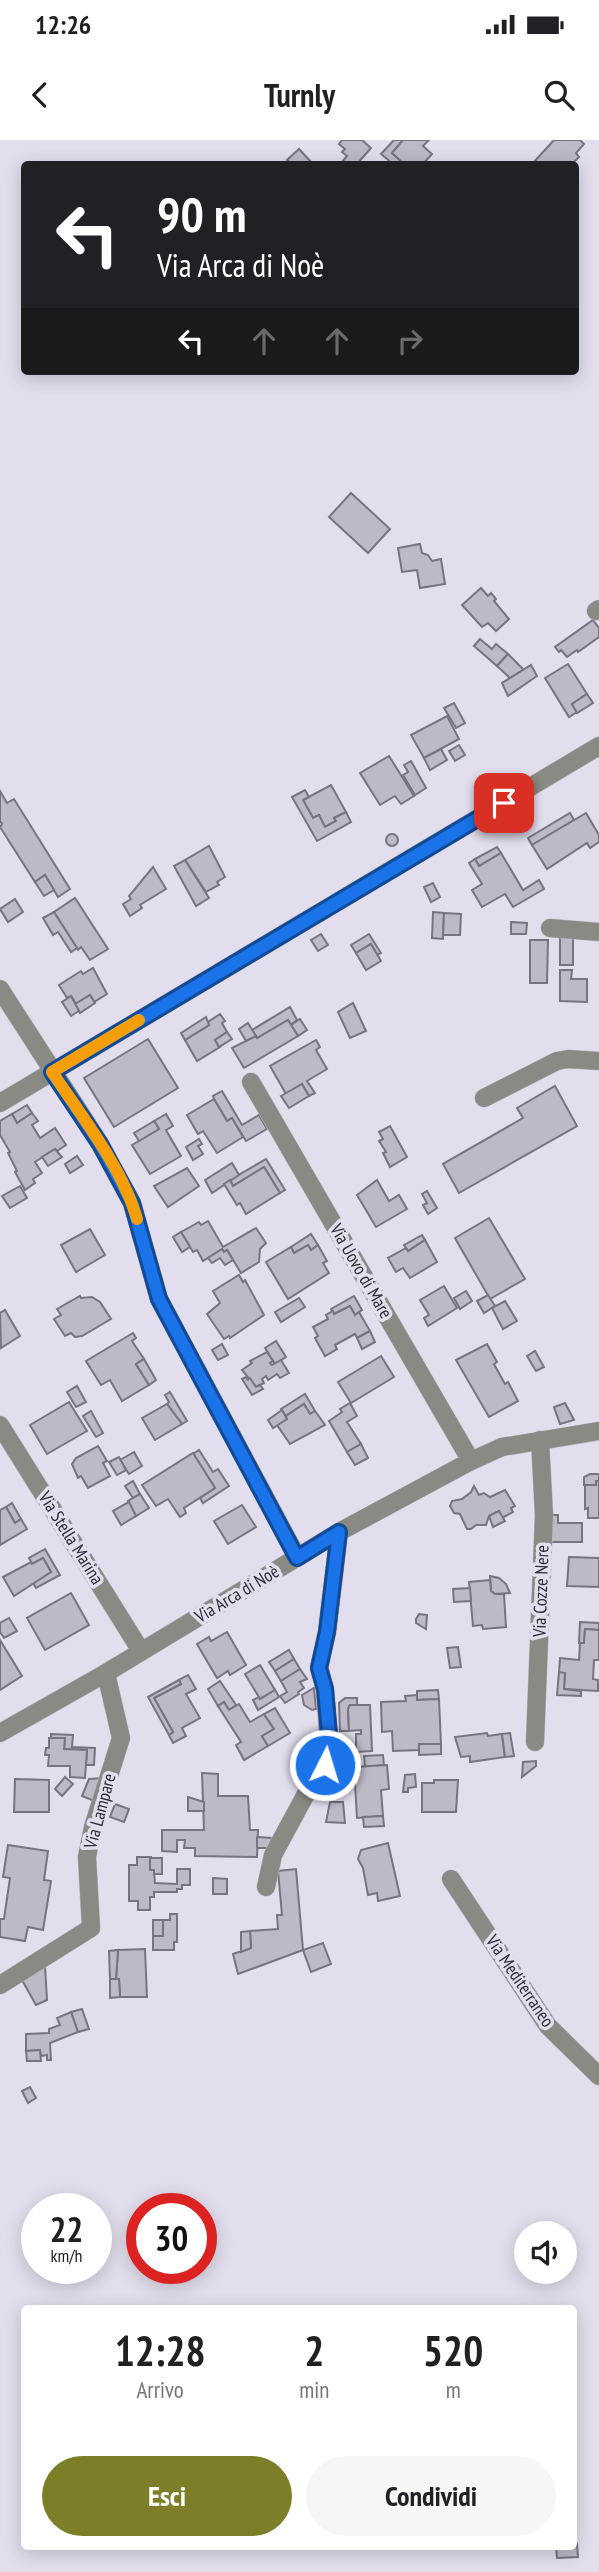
<!DOCTYPE html>
<html lang="it">
<meta charset="utf-8">
<style>
:root{--surface:#fff;--page:#f6f6f6;--text:#202124;--muted:#757577;--accent:#7c7f28}
body{margin:0;font-family:"PT Sans Narrow",sans-serif;background:var(--page);color:var(--text);height:100vh;display:flex;flex-direction:column;font-size:26px;white-space:nowrap}
*{box-sizing:border-box;margin:0}
p{font-size:23px;color:var(--muted)}
.icon{flex:none;width:38px;height:38px;fill:none;stroke:currentColor;stroke-width:2;stroke-linecap:round;stroke-linejoin:round}
.map{position:relative;flex:1;overflow:hidden}
.side{position:absolute;left:21px;top:2165px;width:556px;height:245px;display:flex;flex-direction:column;background:var(--surface);border-radius:7px;box-shadow:0 4px 18px #0003}
.side>*{flex:none}
.top-card{position:absolute;left:21px;top:21px;width:558px;height:214px;border-radius:7px;box-shadow:0 4px 18px #0003;background:#202124;color:#fff;overflow:hidden}
.controls{position:absolute;left:514px;top:2081px;display:grid;gap:14px}
.controls a{display:grid;place-items:center;width:63px;height:63px;border-radius:50%;background:var(--surface);box-shadow:0 4px 18px #0003;font-size:35px}
.speed{position:absolute;left:21px;top:2053px;display:flex;gap:14px;font-size:35px;font-weight:700;text-align:center}
.speed>*{display:grid;place-content:center;width:91px;height:91px;border-radius:50%;background:var(--surface);box-shadow:0 4px 18px #0003;line-height:1}
.speed small{font-size:18px;font-weight:400}
.speed .limit{border:10px solid #d22;background:#fff;color:#111}
.pin{position:absolute;display:grid;place-items:center;width:60px;height:60px;color:#fff;margin:-30px;border-radius:14px;box-shadow:0 4px 10px #0006}
.me{position:absolute;width:77px;margin:-38px;rotate:5deg;stroke-linejoin:round;filter:drop-shadow(0 0 5px #0008)}
.turn{display:flex;align-items:center;gap:24px;height:147px;padding:0 21px;font-size:32px}
.turn .icon{width:91px;height:91px;stroke-width:2.5}
.turn b{display:block;font-size:49px;line-height:60px}
.lanes{display:flex;align-items:center;height:66px;padding:0 21px;background:#0003;justify-content:center;gap:35px;direction:ltr}
.lanes .off{opacity:.35}
.eta{display:flex;justify-content:space-evenly;align-items:center;height:119px;text-align:center}
.eta b{font-size:42px;font-weight:700;line-height:49px}
.action{display:flex;gap:14px;margin-top:auto;padding:14px 21px}
.action a{flex:1;height:80px;border-radius:42px;background:var(--accent);color:#fff;font-size:28px;font-weight:700;line-height:80px;text-align:center}
.action a+a{background:var(--page);color:var(--text)}
.status{display:flex;justify-content:space-between;align-items:center;height:49px;padding:0 35px;background:var(--surface);direction:ltr}
.status svg{height:19px;fill:currentColor}
header{display:flex;justify-content:space-between;align-items:center;height:91px;padding:0 21px;background:var(--surface);font-size:32px;font-weight:700}
.map>svg:first-child{display:block}
</style>
<div class="status"><b>12:26</b><svg viewBox="0 0 49 12"><path d="M0 12V9h3v3zM5 12V6h3v6zM10 12V3h3v9zM15 12V0h3v12zM26 1h20v11H26zM47 4h2v5h-2z"/></svg></div>
<header><svg class="icon" aria-label="back" viewBox="0 0 24 24"><path d="M15 5l-7 7 7 7"/></svg>Turnly<svg class="icon" aria-label="search" viewBox="0 0 24 24"><circle cx="10" cy="10" r="6"/><path d="M15 15l6 6"/></svg></header>
<div class="map">
<svg width="599" height="2432" viewBox="0 0 599 2432">
<rect width="100%" height="100%" fill="#e3deed"/>
<!-- building -->
<g fill="#beb9c7" stroke="#777380" stroke-width="2">
<polygon points="342,0 362,0 371,8 357,24 343,24 341,23 347,16 342,12 345,9 339,4"/>
<polygon points="394,0 403,0 392,13 404,24 393,24 381,14"/>
<polygon points="403,0 429,0 423,6 432,14 423,24 404,24 392,13"/>
<polygon points="554,0 580,0 584,4 576,13 579,17 572,24 532,24"/>
<polygon points="299,9 313,24 292,24 287,20"/>
<polygon points="351,353 390,389 368,413 329,377"/>
<polygon points="420,404 422,413 428,415 432,421 441,419 445,444 420,448 417,430 402,432 398,408"/>
<polygon points="481,448 488,456 491,453 496,459 494,461 509,479 496,491 488,483 482,487 462,465"/>
<polygon points="593,480 599,488 599,497 578,512 577,510 567,517 561,510 559,512 555,507"/>
<polygon points="480,499 492,509 496,504 508,514 497,526 474,506"/>
<polygon points="508,514 524,530 511,539 497,526"/>
<polygon points="568,524 587,554 572,564 577,572 569,577 545,538"/>
<polygon points="531,525 537,536 508,556 502,543"/>
<polygon points="587,554 593,563 577,573 572,564"/>
<polygon points="454,563 465,583 456,588 444,568"/>
<polygon points="447,576 459,599 424,618 411,595"/>
<polygon points="459,605 465,615 455,621 449,611"/>
<polygon points="441,609 447,620 430,630 424,618"/>
<polygon points="389,616 414,656 401,664 395,656 380,665 360,633"/>
<polygon points="411,621 426,648 415,655 403,635 408,632 404,625"/>
<polygon points="331,645 346,672 334,678 336,681 325,687 319,675 313,678 303,660"/>
<polygon points="305,650 309,657 303,660 313,678 319,675 325,687 336,681 334,678 346,672 351,682 317,701 292,657"/>
<polygon points="0,651 7,663 14,659 70,749 58,757 45,735 35,742 0,687 2,684 0,681"/>
<polygon points="570,673 574,680 532,705 528,698"/>
<polygon points="586,673 599,695 599,702 590,708 587,703 547,729 532,705"/>
<circle cx="392" cy="700" r="6"/>
<polygon points="209,706 225,737 217,742 219,745 206,752 185,720"/>
<polygon points="497,707 501,713 479,726 475,719"/>
<polygon points="501,713 523,750 539,740 544,749 513,767 505,754 482,767 472,750 482,744 469,723 475,719 479,726"/>
<polygon points="185,720 209,758 196,766 174,726"/>
<polygon points="153,727 166,749 140,765 142,768 130,776 123,764 131,759 129,756"/>
<polygon points="45,735 54,750 44,756 35,742"/>
<polygon points="433,743 440,757 431,762 424,747"/>
<polygon points="75,758 108,809 90,820 81,807 78,810 54,772"/>
<polygon points="15,759 23,772 8,782 0,769"/>
<polygon points="54,772 77,808 71,812 58,792 53,795 43,778"/>
<polygon points="433,772 444,773 443,799 432,798"/>
<polygon points="444,773 461,774 460,795 443,795"/>
<polygon points="511,782 527,783 526,794 511,794"/>
<polygon points="321,794 328,805 318,811 311,800"/>
<polygon points="369,794 381,813 377,815 371,804 356,813 351,805"/>
<polygon points="560,794 573,795 573,825 560,825"/>
<polygon points="530,800 548,800 547,843 530,843"/>
<polygon points="371,804 381,821 366,830 356,813"/>
<polygon points="93,828 107,854 94,862 90,855 76,864 71,856 67,858 59,845 81,831 83,834"/>
<polygon points="560,830 572,830 571,839 587,839 587,862 560,861"/>
<polygon points="90,855 95,863 80,873 75,864"/>
<polygon points="71,856 79,871 71,876 62,862"/>
<polygon points="353,863 366,891 350,898 338,872"/>
<polygon points="290,867 297,880 291,885 288,880 257,898 252,890"/>
<polygon points="220,874 225,881 222,883 227,892 215,900 220,907 197,921 185,900 209,885 208,882"/>
<polygon points="206,877 209,885 185,900 181,893"/>
<polygon points="300,879 307,890 298,896 291,885"/>
<polygon points="288,880 298,896 244,928 232,908 256,896 257,898"/>
<polygon points="248,883 256,896 246,901 239,889"/>
<polygon points="227,892 232,899 219,907 215,900"/>
<polygon points="148,899 178,948 114,987 84,938"/>
<polygon points="316,900 320,907 316,910 327,929 307,941 315,953 309,956 302,944 286,954 270,926"/>
<polygon points="302,944 309,956 289,968 281,956"/>
<polygon points="555,946 577,986 459,1053 443,1024 523,978 517,968"/>
<polygon points="222,951 242,985 259,975 267,989 246,1001 232,978 227,981 214,959 213,956"/>
<polygon points="214,959 227,981 232,978 243,997 217,1013 203,991 198,994 187,975"/>
<polygon points="27,965 32,973 17,983 12,974"/>
<polygon points="32,973 38,981 32,985 40,998 55,988 66,1005 57,1011 55,1009 35,1022 42,1033 33,1039 35,1043 25,1050 15,1032 17,1031 8,1013 10,1012 0,995 0,981 12,974 17,983"/>
<polygon points="166,974 173,986 166,990 181,1016 150,1034 132,1005 159,989 154,981"/>
<polygon points="154,981 159,989 139,1001 134,993"/>
<polygon points="390,986 407,1017 390,1027 383,1013 386,1012 379,1001 383,999 379,992"/>
<polygon points="199,999 202,1004 198,1006 203,1014 193,1020 186,1007"/>
<polygon points="55,1009 62,1017 48,1026 42,1017"/>
<polygon points="77,1016 83,1025 70,1033 65,1024"/>
<polygon points="266,1019 285,1050 280,1053 264,1027 233,1046 230,1040"/>
<polygon points="232,1023 239,1035 212,1053 205,1040"/>
<polygon points="264,1027 280,1053 246,1074 240,1063 237,1065 224,1044 230,1040 233,1046"/>
<polygon points="187,1028 199,1046 168,1067 154,1046"/>
<polygon points="377,1040 389,1061 399,1055 407,1069 376,1087 357,1055"/>
<polygon points="20,1046 27,1058 10,1068 2,1056"/>
<polygon points="427,1051 437,1068 428,1074 423,1065 427,1063 422,1054"/>
<polygon points="489,1078 525,1139 490,1159 455,1098"/>
<polygon points="208,1081 223,1107 256,1088 266,1103 260,1109 259,1122 241,1133 227,1110 224,1112 222,1109 203,1121 197,1110 193,1112 181,1092 199,1082 201,1085"/>
<polygon points="90,1089 105,1115 76,1132 61,1105"/>
<polygon points="181,1092 190,1107 182,1112 173,1097"/>
<polygon points="311,1094 318,1105 311,1110 308,1105 294,1113 291,1107"/>
<polygon points="422,1095 425,1100 408,1111 404,1105"/>
<polygon points="425,1100 437,1122 410,1138 403,1128 396,1132 388,1118 406,1108 408,1111"/>
<polygon points="308,1105 311,1110 318,1105 327,1121 323,1123 329,1133 288,1159 266,1122 291,1107 294,1113"/>
<polygon points="222,1109 224,1112 227,1110 233,1120 225,1125 220,1118 212,1123 208,1118"/>
<polygon points="239,1135 243,1142 245,1140 264,1175 230,1198 229,1196 224,1199 207,1174 220,1163 213,1151"/>
<polygon points="444,1146 457,1168 428,1186 424,1178 429,1175 420,1160"/>
<polygon points="466,1151 472,1161 460,1169 454,1158"/>
<polygon points="488,1155 495,1166 484,1173 477,1161"/>
<polygon points="80,1156 81,1158 92,1157 100,1162 111,1179 82,1196 75,1197 71,1193 65,1196 54,1179 61,1175 57,1169"/>
<polygon points="354,1156 362,1170 355,1175 350,1166 334,1174 331,1169"/>
<polygon points="299,1158 305,1167 281,1182 275,1172"/>
<polygon points="505,1161 517,1181 503,1189 492,1168"/>
<polygon points="350,1166 355,1175 359,1172 370,1191 357,1198 355,1194 335,1205 337,1209 325,1216 315,1198 318,1196 313,1187 328,1179 326,1175 333,1171 334,1174"/>
<polygon points="5,1170 20,1196 1,1208 0,1173"/>
<polygon points="370,1191 375,1202 362,1209 357,1198"/>
<polygon points="133,1193 136,1198 132,1201 144,1219 136,1224 149,1245 122,1261 110,1240 101,1245 86,1221"/>
<polygon points="276,1201 286,1217 275,1224 265,1208"/>
<polygon points="222,1204 228,1215 218,1220 212,1210"/>
<polygon points="487,1204 497,1222 494,1224 505,1244 508,1242 518,1261 489,1277 456,1220"/>
<polygon points="535,1211 544,1227 536,1231 527,1216"/>
<polygon points="267,1212 273,1221 270,1223 272,1225 281,1220 289,1233 280,1238 277,1234 268,1240 266,1236 262,1239 264,1243 256,1247 242,1230 252,1223 250,1221"/>
<polygon points="381,1216 394,1237 351,1263 338,1242"/>
<polygon points="144,1219 156,1240 149,1245 136,1224"/>
<polygon points="246,1237 248,1240 250,1238 256,1247 260,1245 263,1249 252,1255 242,1239"/>
<polygon points="77,1246 86,1262 76,1267 67,1252"/>
<polygon points="170,1252 187,1281 182,1284 167,1264 169,1262 165,1255"/>
<polygon points="305,1254 315,1271 310,1274 304,1264 286,1276 281,1269"/>
<polygon points="69,1262 87,1291 47,1314 30,1285"/>
<polygon points="350,1263 357,1276 347,1282 361,1304 347,1312 329,1281 342,1272 340,1269"/>
<polygon points="565,1263 574,1280 560,1284 554,1267"/>
<polygon points="167,1264 182,1284 155,1300 142,1278"/>
<polygon points="304,1264 310,1274 315,1271 325,1285 290,1304 277,1285 287,1279 286,1276"/>
<polygon points="282,1270 287,1279 273,1288 268,1280"/>
<polygon points="91,1271 103,1293 96,1297 83,1276"/>
<polygon points="361,1304 368,1318 355,1325 347,1312"/>
<polygon points="98,1306 107,1321 103,1323 110,1336 88,1348 81,1336 78,1338 72,1324 76,1318"/>
<polygon points="199,1310 213,1332 218,1329 229,1346 203,1363 200,1358 215,1348 193,1314"/>
<polygon points="134,1312 142,1326 129,1334 120,1320"/>
<polygon points="193,1313 215,1348 184,1368 186,1373 180,1377 168,1359 156,1366 142,1345"/>
<polygon points="119,1317 126,1330 117,1335 109,1322"/>
<polygon points="590,1334 599,1334 599,1341 596,1341 596,1345 584,1345 584,1337"/>
<polygon points="133,1341 140,1354 133,1358 125,1346"/>
<polygon points="596,1341 599,1341 599,1378 588,1378 588,1368 585,1369 585,1345 596,1345"/>
<polygon points="474,1346 479,1355 484,1353 490,1357 505,1350 515,1366 511,1368 513,1372 502,1378 499,1371 489,1376 486,1385 476,1385 471,1389 467,1389 460,1374 454,1373 450,1366 452,1361 462,1359 471,1352"/>
<polygon points="140,1354 149,1368 136,1376 128,1361"/>
<polygon points="129,1362 136,1376 121,1385 113,1371"/>
<polygon points="12,1363 21,1379 15,1383 6,1367"/>
<polygon points="242,1365 256,1387 228,1404 214,1381"/>
<polygon points="6,1367 15,1383 21,1379 27,1389 0,1405 0,1370"/>
<polygon points="499,1371 505,1381 493,1387 489,1376"/>
<polygon points="551,1375 558,1375 558,1383 582,1383 582,1402 551,1402"/>
<polygon points="45,1409 60,1435 36,1448 33,1443 51,1432 43,1418 32,1424 29,1418"/>
<polygon points="569,1417 599,1418 599,1447 567,1446"/>
<polygon points="43,1418 51,1432 14,1456 3,1437 31,1422 32,1424"/>
<polygon points="490,1436 499,1438 506,1444 510,1453 495,1454 491,1451"/>
<polygon points="490,1440 491,1451 495,1454 504,1454 506,1487 483,1489 482,1485 473,1486 469,1442"/>
<polygon points="470,1448 471,1461 454,1462 453,1449"/>
<polygon points="71,1453 89,1485 45,1510 27,1478"/>
<polygon points="419,1474 427,1475 426,1489 416,1483 416,1479"/>
<polygon points="9,1478 17,1491 4,1498 0,1492 0,1483"/>
<polygon points="580,1482 599,1483 599,1490 585,1489 584,1503 579,1503"/>
<polygon points="585,1489 599,1490 599,1520 594,1520 593,1539 598,1540 598,1551 564,1549 565,1533 559,1533 560,1518 579,1520 580,1503 584,1503"/>
<polygon points="227,1492 246,1525 230,1535 228,1531 217,1538 197,1504 209,1497 211,1501"/>
<polygon points="0,1500 22,1536 0,1550"/>
<polygon points="458,1507 461,1527 450,1528 447,1508"/>
<polygon points="289,1510 294,1519 275,1531 269,1522"/>
<polygon points="294,1519 300,1529 281,1541 275,1531"/>
<polygon points="260,1525 275,1550 260,1559 245,1534"/>
<polygon points="300,1529 307,1539 300,1542 304,1548 298,1552 299,1554 285,1563 280,1556 287,1552 281,1541"/>
<polygon points="559,1532 565,1533 564,1549 581,1551 581,1556 557,1555"/>
<polygon points="188,1535 196,1549 186,1554 200,1578 182,1588 186,1596 173,1603 169,1595 173,1592 154,1558 181,1544 179,1540"/>
<polygon points="179,1540 181,1544 154,1558 173,1592 169,1595 148,1557"/>
<polygon points="220,1541 236,1565 229,1570 224,1562 218,1566 208,1549"/>
<polygon points="314,1548 316,1569 312,1570 304,1565 302,1555"/>
<polygon points="275,1550 279,1557 258,1570 253,1560 259,1557 260,1559"/>
<polygon points="438,1550 439,1559 417,1560 417,1551"/>
<polygon points="417,1555 417,1560 439,1559 441,1604 419,1604 419,1610 393,1611 392,1591 382,1592 381,1562 406,1561 405,1556"/>
<polygon points="345,1558 357,1558 357,1565 350,1565 348,1569 349,1591 340,1591 339,1563"/>
<polygon points="224,1562 229,1570 239,1564 250,1582 264,1574 274,1589 262,1596 268,1606 244,1620 236,1605 241,1602 218,1566"/>
<polygon points="350,1565 370,1565 372,1611 356,1612 356,1594 361,1594 361,1590 349,1591 348,1569"/>
<polygon points="275,1568 290,1593 268,1606 262,1596 274,1589 264,1574"/>
<polygon points="487,1593 488,1596 502,1594 505,1617 470,1622 470,1616 461,1617 455,1597"/>
<polygon points="510,1593 514,1616 505,1617 502,1594"/>
<polygon points="51,1594 73,1595 72,1607 95,1608 94,1625 86,1625 87,1610 64,1609 65,1598 51,1598"/>
<polygon points="49,1598 65,1598 64,1609 87,1610 85,1638 70,1637 70,1626 48,1626 49,1615 45,1615 46,1608 49,1608"/>
<polygon points="419,1604 441,1604 441,1614 419,1615"/>
<polygon points="383,1615 384,1625 365,1627 364,1616"/>
<polygon points="536,1621 536,1626 522,1637 523,1622"/>
<polygon points="387,1625 389,1649 381,1650 383,1676 357,1678 354,1627"/>
<polygon points="202,1633 218,1634 218,1656 248,1656 250,1690 258,1690 257,1717 195,1716 195,1708 184,1708 185,1700 177,1700 177,1712 162,1711 162,1690 204,1690"/>
<polygon points="415,1634 416,1647 408,1648 408,1652 403,1652 405,1635"/>
<polygon points="65,1637 73,1644 62,1656 55,1649"/>
<polygon points="103,1638 94,1661 82,1656 89,1639"/>
<polygon points="15,1639 49,1640 49,1672 14,1672"/>
<polygon points="434,1640 458,1640 456,1672 422,1672 422,1643 434,1643"/>
<polygon points="188,1657 204,1662 204,1671 188,1671"/>
<polygon points="330,1662 343,1662 345,1683 326,1682"/>
<polygon points="115,1664 129,1669 124,1682 110,1677"/>
<polygon points="383,1676 384,1686 364,1687 363,1677"/>
<polygon points="257,1697 272,1698 269,1708 257,1708"/>
<polygon points="388,1703 400,1756 378,1761 377,1753 368,1755 363,1728 358,1719 361,1710"/>
<polygon points="8,1705 48,1711 44,1740 51,1741 43,1790 28,1787 25,1801 0,1797 0,1779 4,1779 10,1738 3,1737"/>
<polygon points="137,1717 151,1717 150,1730 154,1730 155,1743 177,1744 177,1729 190,1729 190,1745 182,1745 182,1749 177,1749 177,1752 154,1752 154,1757 150,1757 150,1770 138,1770 138,1761 129,1761 129,1725 137,1725"/>
<polygon points="150,1718 162,1718 162,1734 154,1734 154,1730 150,1730"/>
<polygon points="296,1729 303,1810 238,1834 233,1814 251,1808 250,1791 278,1789 277,1775 282,1775 278,1731"/>
<polygon points="213,1738 227,1739 227,1754 213,1754"/>
<polygon points="170,1774 177,1774 177,1802 174,1802 174,1810 153,1810 153,1796 163,1796 163,1780 170,1780"/>
<rect x="153" y="1780" width="10" height="16"/>
<polygon points="250,1791 251,1808 241,1812 241,1792"/>
<polygon points="323,1803 331,1824 311,1832 303,1810"/>
<polygon points="145,1809 147,1857 120,1857 119,1839 116,1839 118,1810"/>
<polygon points="118,1810 116,1839 110,1839 109,1811"/>
<polygon points="45,1826 47,1860 36,1865 22,1840"/>
<polygon points="110,1839 119,1839 120,1857 110,1858"/>
<polygon points="82,1869 89,1889 78,1892 71,1872"/>
<polygon points="71,1872 78,1892 50,1903 51,1920 47,1920 47,1915 41,1916 40,1910 26,1911 26,1894 49,1893 49,1889 60,1885 57,1878"/>
<polygon points="40,1910 41,1921 27,1921 26,1911"/>
<polygon points="30,1947 36,1958 28,1963 22,1951"/>
<polygon points="574,2404 577,2404 578,2417 557,2418 556,2406 574,2406"/>
</g>
<g fill="none" stroke-linecap="round" stroke-linejoin="round">
<!-- minor casing -->
<g stroke="#bfbac7" stroke-width="19">
<g id="minor">
<polyline points="596,471 599,469"/>
<polyline points="550,788 599,792"/>
<polyline points="0,849 100,1004 132,1063 159,1159 297,1417"/>
<polyline points="251,942 471,1321"/>
<polyline points="484,958 557,921 568,919 599,921"/>
<polyline points="0,963 599,606"/>
<polyline points="0,1285 141,1511"/>
<polyline points="0,1593 106,1533 339,1392 471,1321 502,1307 599,1291"/>
<polyline points="535,1602 544,1375 540,1300"/>
<polyline points="451,1739 548,1886 599,1936"/>
<polyline points="266,1747 273,1715 313,1641 325,1625 329,1605 325,1549 319,1528 327,1492 339,1392"/>
<polyline points="0,1845 91,1788 87,1717 93,1687 121,1598 106,1533"/>
</g>
</g>
<!-- minor -->
<use href="#minor" stroke="#8a8a84" stroke-width="18"/>
</g>
<g fill="none" stroke-linecap="round" stroke-linejoin="round">
<!-- route casing -->
<g stroke="#114b97" stroke-width="18">
<polyline id="route" points="325,1625 330,1605 325,1549 319,1528 327,1492 339,1392 297,1418 159,1159 132,1063 100,1004 52,932 504,663"/>
</g>
<!-- route -->
<use href="#route" stroke="#1a73e8" stroke-width="12"/>
<!-- slow -->
<path stroke="#f59e0b" stroke-width="12" d="M137 1079C123 1029 81 975 52 932L139 880"/>
</g>
<g text-anchor="middle" stroke-width="7" stroke-linejoin="round" paint-order="stroke">
<!-- street labels -->
<g font-size="18" fill="#2d2b31" stroke="#e3deed">
<text transform="translate(361 1131) rotate(60)" y="6">Via Uovo di Mare</text>
<text transform="translate(71 1398) rotate(58)" y="6">Via Stella Marina</text>
<text transform="translate(541 1451) rotate(-88)" y="6">Via Cozze Nere</text>
<text transform="translate(237 1454) rotate(-31)" y="6">Via Arca di Noè</text>
<text transform="translate(100 1671) rotate(-75)" y="6">Via Lampare</text>
<text transform="translate(520 1841) rotate(56)" y="6">Via Mediterraneo</text>
</g>
</g>
</svg>
<div class="controls">
<a><svg class="icon" aria-label="sound" viewBox="0 0 24 24"><path d="M4 9h4l5-4v14l-5-4H4zM17 9q2 3 0 6"/></svg></a>
</div>
<div class="speed"><div>22<small>km/h</small></div><div class="limit">30</div></div>
<div class="pin" style="left:504px;top:663px;background:#d93025"><svg class="icon" aria-label="arrive" viewBox="0 0 24 24"><path d="M6 21V4h12l-3 4 3 4H6"/></svg></div>
<svg class="me" style="left:325px;top:1625px" viewBox="-20 -20 40 40"><circle r="17" fill="#1a73e8" stroke="#fff" stroke-width="3"/><path d="M0-11L8 9 0 5-8 9z" fill="#fff"/></svg>
<div class="top-card">
<div class="turn"><svg class="icon" aria-label="left" viewBox="0 0 24 24"><path d="M17 20v-9H6M10 6l-5 5 5 5"/></svg><div><b>90 m</b>Via Arca di Noè</div></div>
<div class="lanes"><svg class="icon" aria-label="left" viewBox="0 0 24 24"><path d="M17 20v-9H6M10 6l-5 5 5 5"/></svg><svg class="icon off" aria-label="ahead" viewBox="0 0 24 24"><path d="M12 20V5M6 11l6-6 6 6"/></svg><svg class="icon off" aria-label="ahead" viewBox="0 0 24 24"><path d="M12 20V5M6 11l6-6 6 6"/></svg><svg class="icon off" aria-label="right" viewBox="0 0 24 24"><path d="M7 20v-9h11M14 6l5 5-5 5"/></svg></div>
</div>
<section class="side">
<div class="eta">
<div><b>12:28</b><p>Arrivo</p></div>
<div><b>2</b><p>min</p></div>
<div><b>520</b><p>m</p></div>
</div>
<div class="action"><a>Esci</a><a>Condividi</a></div>
</section>
</div>
